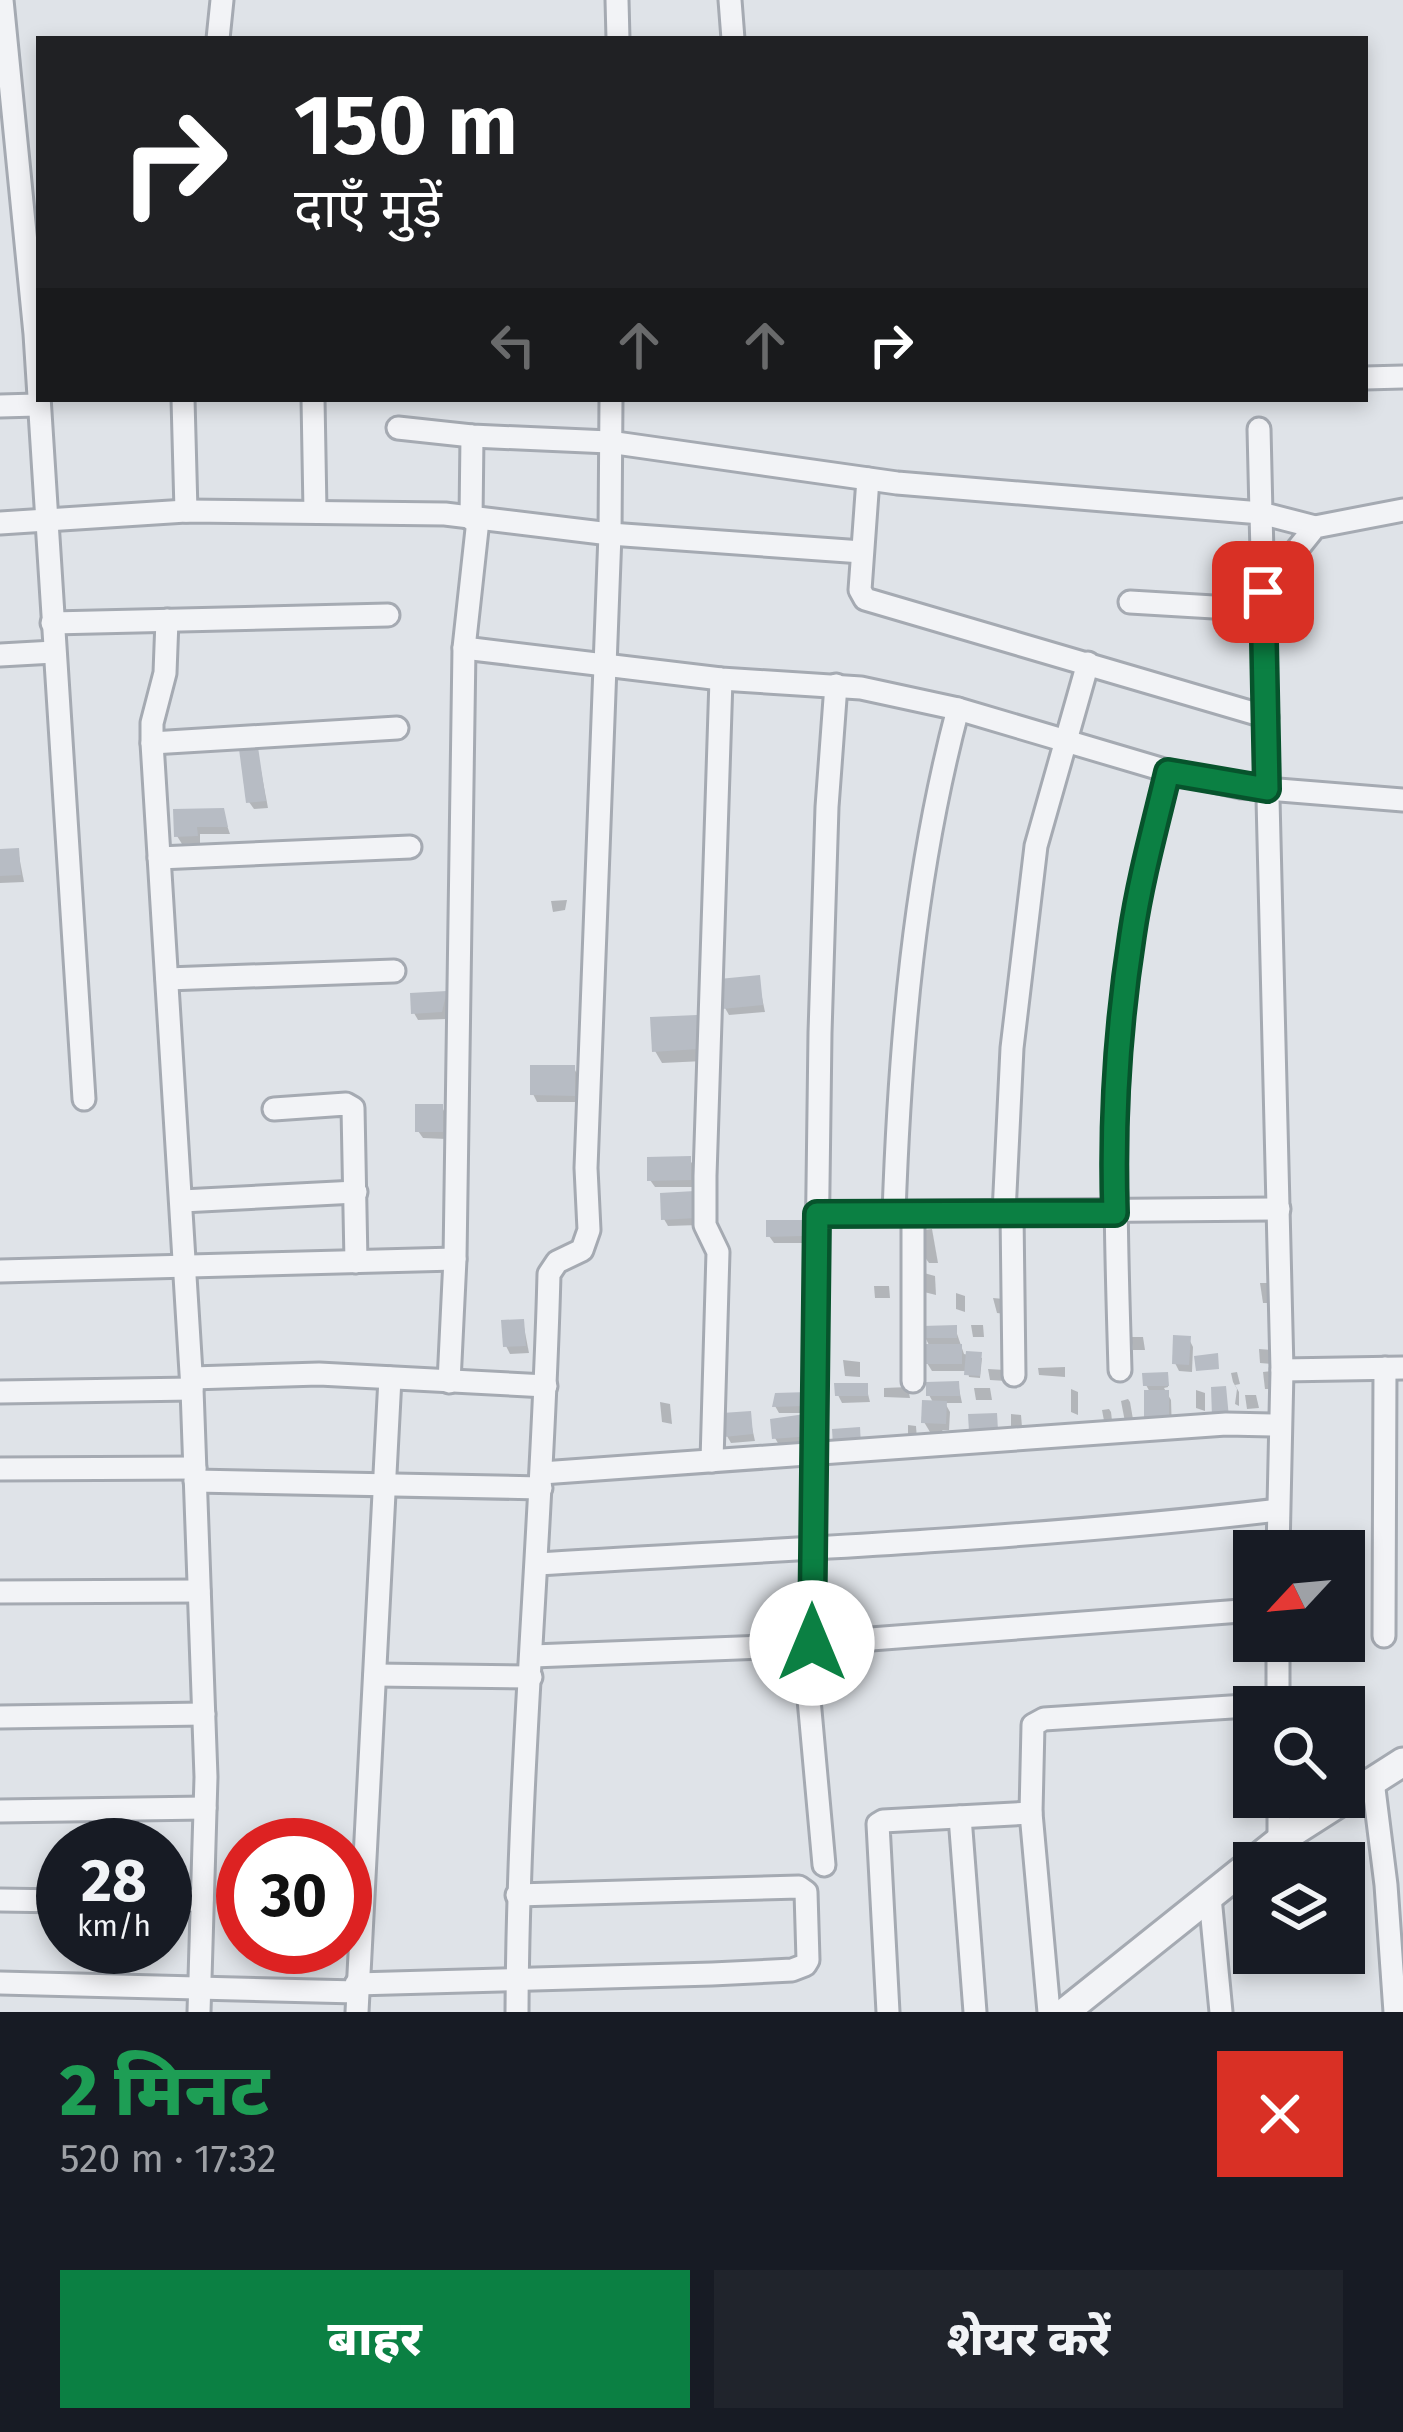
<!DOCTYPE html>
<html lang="hi">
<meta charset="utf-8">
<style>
:root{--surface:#171b24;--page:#20242c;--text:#f1f3f6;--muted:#9ea1a6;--accent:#0b8043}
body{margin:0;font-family:"Fira Sans","Noto Sans Devanagari",sans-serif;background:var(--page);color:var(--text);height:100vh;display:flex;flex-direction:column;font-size:45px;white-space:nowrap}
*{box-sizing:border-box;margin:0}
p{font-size:39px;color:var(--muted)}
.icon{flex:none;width:66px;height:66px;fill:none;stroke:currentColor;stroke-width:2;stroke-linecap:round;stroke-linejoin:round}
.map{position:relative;height:2012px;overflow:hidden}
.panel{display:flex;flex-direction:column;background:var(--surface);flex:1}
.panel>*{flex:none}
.hud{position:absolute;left:36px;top:36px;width:1332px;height:366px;border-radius:0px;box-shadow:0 6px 18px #0003;background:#202124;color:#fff;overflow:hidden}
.needle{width:78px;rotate:244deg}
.controls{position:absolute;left:1233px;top:1530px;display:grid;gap:24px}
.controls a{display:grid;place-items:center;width:132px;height:132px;border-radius:0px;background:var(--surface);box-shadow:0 6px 18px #0003;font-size:60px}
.speed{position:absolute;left:36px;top:1818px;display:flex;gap:24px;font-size:60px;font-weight:700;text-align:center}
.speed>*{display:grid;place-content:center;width:156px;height:156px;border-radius:50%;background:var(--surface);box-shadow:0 6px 18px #0003;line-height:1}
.speed small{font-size:30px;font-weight:400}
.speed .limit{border:18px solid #d22;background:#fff;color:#111}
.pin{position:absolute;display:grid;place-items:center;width:102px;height:102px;color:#fff;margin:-51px;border-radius:24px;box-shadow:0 6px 18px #0006}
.me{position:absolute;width:132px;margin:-66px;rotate:0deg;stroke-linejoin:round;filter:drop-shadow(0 0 9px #0008)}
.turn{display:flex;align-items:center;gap:42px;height:252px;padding:0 60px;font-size:54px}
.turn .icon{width:156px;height:156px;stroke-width:2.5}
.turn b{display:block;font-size:84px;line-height:102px}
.lanes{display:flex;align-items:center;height:114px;padding:0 60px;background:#0003;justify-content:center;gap:60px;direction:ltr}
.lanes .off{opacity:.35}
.round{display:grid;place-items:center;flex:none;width:126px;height:126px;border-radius:0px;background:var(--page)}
.overview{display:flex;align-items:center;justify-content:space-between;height:204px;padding:0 60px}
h1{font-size:72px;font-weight:800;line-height:90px;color:#1e9e55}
.action{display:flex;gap:24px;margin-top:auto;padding:24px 60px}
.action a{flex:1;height:138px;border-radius:0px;background:var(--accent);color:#fff;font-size:48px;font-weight:800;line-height:138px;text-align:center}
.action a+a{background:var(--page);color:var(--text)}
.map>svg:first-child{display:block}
</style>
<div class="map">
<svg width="1403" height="2012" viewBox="0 0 1403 2012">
<rect width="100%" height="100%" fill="#dfe3e8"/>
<!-- shadow -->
<g fill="#0003">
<polygon points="257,750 268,808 254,809 249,802"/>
<polygon points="222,811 230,834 200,834 200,843 182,844 177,836"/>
<polygon points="18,851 24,882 0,883 0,852"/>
<polygon points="567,900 565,910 553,912 551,901"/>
<polygon points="758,978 765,1012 729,1015 725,1008"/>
<polygon points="446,994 450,1001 446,1019 418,1020 414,1013"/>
<polygon points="696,1018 703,1030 704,1061 662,1063 655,1051"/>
<polygon points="574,1068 578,1076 578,1102 537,1102 533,1094"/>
<polygon points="442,1107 446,1115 446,1139 423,1138 418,1131"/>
<polygon points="689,1159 694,1166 694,1187 655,1187 650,1180"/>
<polygon points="697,1202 699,1225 668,1226 664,1219"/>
<polygon points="804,1223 808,1231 806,1243 774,1243 769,1236"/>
<polygon points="932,1229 938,1263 929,1263 924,1256 923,1230"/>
<polygon points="924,1273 935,1276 936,1295 924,1292"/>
<polygon points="1260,1283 1273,1283 1275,1303 1263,1303"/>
<polygon points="874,1286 889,1286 890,1298 875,1298"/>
<polygon points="956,1293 965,1296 965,1312 956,1309"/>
<polygon points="993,1298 1004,1299 1005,1314 997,1313"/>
<polygon points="523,1322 529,1353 510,1354 506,1346"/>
<polygon points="971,1325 983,1325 984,1337 973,1337"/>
<polygon points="955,1328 964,1354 982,1358 980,1378 969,1377 968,1371 932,1371 927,1363 930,1347 925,1337"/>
<polygon points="1131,1337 1143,1337 1145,1350 1133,1350"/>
<polygon points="1189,1339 1193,1347 1192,1372 1179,1371 1175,1363"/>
<polygon points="1259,1349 1272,1350 1273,1364 1260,1363"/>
<polygon points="843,1360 860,1362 860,1377 845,1376"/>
<polygon points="1065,1367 1065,1377 1039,1375 1038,1368"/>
<polygon points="988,1369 1005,1370 1006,1381 990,1380"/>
<polygon points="1273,1371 1275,1389 1265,1389 1263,1372"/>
<polygon points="1237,1372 1240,1384 1235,1385 1239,1392 1239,1406 1235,1404 1237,1389 1233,1382 1231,1373"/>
<polygon points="1168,1377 1168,1387 1164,1388 1171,1400 1172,1432 1146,1385"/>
<polygon points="958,1384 962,1403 945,1403 950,1412 949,1430 942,1430 945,1434 926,1441 926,1432 930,1432 924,1422 934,1404 929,1395"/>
<polygon points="866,1386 870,1402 842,1403 838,1395"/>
<polygon points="908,1387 910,1398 884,1397 884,1388"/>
<polygon points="974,1388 990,1388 992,1400 976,1400"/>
<polygon points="1071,1389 1078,1392 1078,1415 1071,1412"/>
<polygon points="1196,1390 1205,1393 1205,1411 1196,1408"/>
<polygon points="808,1395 815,1443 779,1445 775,1438 807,1417 807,1413 779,1413 775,1406"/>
<polygon points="1245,1395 1256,1395 1259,1408 1247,1409"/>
<polygon points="1128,1399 1130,1402 1134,1425 1125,1422 1121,1401"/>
<polygon points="660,1402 670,1404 672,1424 662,1422"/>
<polygon points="1109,1409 1111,1412 1113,1429 1105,1426 1102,1410"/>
<polygon points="749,1414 755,1441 731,1443 727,1436"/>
<polygon points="1011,1414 1021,1415 1022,1427 1011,1426"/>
<polygon points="908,1425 916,1426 917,1440 908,1437"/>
</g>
<!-- building -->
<g fill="#b7bcc4">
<polygon points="258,747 266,801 246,803 239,749"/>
<polygon points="224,808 228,827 197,827 198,836 174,837 173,809"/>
<polygon points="19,848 21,875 0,876 0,849"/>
<polygon points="760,975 763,1005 722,1009 719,979"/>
<polygon points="447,991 442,1012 411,1014 410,993"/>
<polygon points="697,1015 699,1049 652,1052 650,1017"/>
<polygon points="530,1065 575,1065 575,1096 530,1095"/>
<rect x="415" y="1104" width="28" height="28"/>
<polygon points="691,1156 691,1180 647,1181 647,1157"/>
<polygon points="695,1191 696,1218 661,1220 660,1193"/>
<polygon points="766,1220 805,1220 803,1236 766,1237"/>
<polygon points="524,1319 526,1346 503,1347 501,1320"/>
<polygon points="957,1325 957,1338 922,1338 922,1326"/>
<polygon points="1173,1335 1191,1336 1189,1365 1172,1364"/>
<rect x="924" y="1344" width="38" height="20"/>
<polygon points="966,1351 982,1352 980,1376 964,1375"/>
<polygon points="1218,1353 1219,1369 1196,1371 1194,1356"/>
<polygon points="1168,1372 1169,1386 1143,1386 1142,1373"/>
<polygon points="959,1381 960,1396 926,1396 926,1382"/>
<polygon points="834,1383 868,1383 868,1396 835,1396"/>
<polygon points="1226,1386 1229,1418 1212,1417 1211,1387"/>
<rect x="1144" y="1390" width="25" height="35"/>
<polygon points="809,1392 806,1406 772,1407 775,1393"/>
<polygon points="922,1400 947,1401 946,1424 921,1423"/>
<polygon points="751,1411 753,1434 724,1437 722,1413"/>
<polygon points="812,1413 812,1436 772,1439 770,1419"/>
<polygon points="997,1413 998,1430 969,1432 968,1414"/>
<polygon points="860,1427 861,1445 833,1446 832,1429"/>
</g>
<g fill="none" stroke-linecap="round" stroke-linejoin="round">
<!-- minor casing -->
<g stroke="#a5aab2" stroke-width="27">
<g id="minor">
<polyline points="2,0 35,334 84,1099"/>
<polyline points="617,0 618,39"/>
<polyline points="730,0 733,39"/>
<polyline points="218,39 222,0"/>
<polyline points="1365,378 1403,377"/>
<polyline points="183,399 186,511"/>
<polyline points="313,399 315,511"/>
<polyline points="0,406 37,405"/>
<polyline points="398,428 472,436 609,442 897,483 1261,513 1282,1370 1278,1551"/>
<polyline points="1259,429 1261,513 1315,527"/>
<polyline points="868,479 860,590 865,599 1267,717"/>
<polyline points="471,519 472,436"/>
<polyline points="0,523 186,511 445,514 610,534 862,552"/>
<polyline points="1263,592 1315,527 1403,510"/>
<polyline points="1130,602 1264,610"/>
<polyline points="167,620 165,673 152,723 152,743 192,1389 206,1777 199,2012"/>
<polyline points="52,623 388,615"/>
<polyline points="464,648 721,679 861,688 958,709 1164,770 1241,787 1403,800"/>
<polyline points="0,655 54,652"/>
<polyline points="152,743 397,728"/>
<polyline points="159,858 410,847"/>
<polyline points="167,979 394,971"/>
<polyline points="274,1109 346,1104 353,1108 356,1262"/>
<polyline points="182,1201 356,1192"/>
<polyline points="817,1213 1279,1209"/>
<path d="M894 1213C900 1043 914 875 958 709"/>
<polyline points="913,1213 913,1381"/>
<polyline points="1004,1213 1012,1048 1036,846 1088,663"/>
<polyline points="1012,1213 1014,1375"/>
<polyline points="0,1271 455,1259"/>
<path d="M1120 1370C1116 1225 1109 1077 1132 932 1141 878 1156 825 1169 772"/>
<polyline points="1282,1370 1403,1368"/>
<polyline points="192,1378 319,1374 546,1386"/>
<polyline points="449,1382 455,1259 464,648 478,520"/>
<polyline points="0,1392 192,1389"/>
<polyline points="712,1461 718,1252 705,1225 705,1176 721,679"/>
<polyline points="0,1469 195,1468"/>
<polyline points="542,1473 1226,1424 1278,1425"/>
<polyline points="195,1481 541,1488"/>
<path d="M537 1564C784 1549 1033 1539 1278 1510"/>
<polyline points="0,1592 199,1591"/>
<polyline points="1384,1636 1385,1368"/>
<polyline points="1278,1641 1278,1707"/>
<polyline points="812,1643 820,1033 827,807 836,685"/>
<polyline points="804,1644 824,1865"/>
<polyline points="533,1656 765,1647 1254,1610"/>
<polyline points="375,1675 531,1677"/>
<polyline points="0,1717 204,1714"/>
<polyline points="1373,1781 1386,1885 1395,2012"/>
<polyline points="1279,1797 1279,1841"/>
<polyline points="0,1811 205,1808"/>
<polyline points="960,1817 975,2012"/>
<polyline points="1210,1897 1221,2012"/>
<polyline points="0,1900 63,1901"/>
<polyline points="165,1901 202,1900"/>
<polyline points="0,1983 357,1992"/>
<polyline points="356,1984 712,1974 792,1970 805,1965 808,1960 806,1892 799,1887 517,1895"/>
<polyline points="357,2012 390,1378"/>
<path d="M517 2012C518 1766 543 1520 549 1274L557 1262 582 1250 589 1230 586 1168 610 534 611 399"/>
<polyline points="888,2012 878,1824 883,1821 1031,1813"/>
<polyline points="1049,2012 1031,1813 1033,1725 1044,1719 1278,1704"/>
</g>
</g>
<!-- tertiary casing -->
<g stroke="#a5aab2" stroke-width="33">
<polyline id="tertiary" points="1065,2012 1279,1841 1403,1762"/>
</g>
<!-- minor -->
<use href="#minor" stroke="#f2f3f6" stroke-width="21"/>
<!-- tertiary -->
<use href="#tertiary" stroke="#f2f3f6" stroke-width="27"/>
</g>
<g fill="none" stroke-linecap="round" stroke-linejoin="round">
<!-- route casing -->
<g stroke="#07532c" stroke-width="30">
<path id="route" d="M812 1643 817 1214 1115 1213C1112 1122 1118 1025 1132 935 1140 880 1155 826 1168 772L1267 789 1263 592"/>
</g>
<!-- route -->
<use href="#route" stroke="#0b8043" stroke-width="21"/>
</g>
</svg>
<div class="controls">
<a><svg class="needle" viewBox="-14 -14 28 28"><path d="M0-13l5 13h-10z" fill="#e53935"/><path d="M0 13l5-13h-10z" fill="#9ea1a6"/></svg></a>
<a><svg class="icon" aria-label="search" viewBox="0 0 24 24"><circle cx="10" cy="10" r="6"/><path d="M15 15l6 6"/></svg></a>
<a><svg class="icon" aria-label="layers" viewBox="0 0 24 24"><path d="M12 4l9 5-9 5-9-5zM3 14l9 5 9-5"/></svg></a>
</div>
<div class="speed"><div>28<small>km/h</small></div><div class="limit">30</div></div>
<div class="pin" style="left:1263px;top:592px;background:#d93025"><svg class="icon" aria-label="arrive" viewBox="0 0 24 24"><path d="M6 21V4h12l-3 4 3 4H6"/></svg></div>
<svg class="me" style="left:812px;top:1643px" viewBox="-20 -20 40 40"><circle r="19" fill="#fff"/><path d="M0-13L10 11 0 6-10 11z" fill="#0b8043"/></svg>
<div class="hud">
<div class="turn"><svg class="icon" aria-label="right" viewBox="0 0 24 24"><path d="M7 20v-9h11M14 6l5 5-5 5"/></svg><div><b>150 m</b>दाएँ मुड़ें</div></div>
<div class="lanes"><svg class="icon off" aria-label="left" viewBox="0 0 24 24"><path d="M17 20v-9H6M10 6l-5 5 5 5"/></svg><svg class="icon off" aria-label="ahead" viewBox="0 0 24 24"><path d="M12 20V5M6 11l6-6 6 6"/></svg><svg class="icon off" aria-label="ahead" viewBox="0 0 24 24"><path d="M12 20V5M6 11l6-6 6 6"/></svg><svg class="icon" aria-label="right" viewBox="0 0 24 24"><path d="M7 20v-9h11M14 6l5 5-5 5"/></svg></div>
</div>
</div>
<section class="panel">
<div class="overview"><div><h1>2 मिनट</h1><p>520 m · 17:32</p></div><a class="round" style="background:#d93025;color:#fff"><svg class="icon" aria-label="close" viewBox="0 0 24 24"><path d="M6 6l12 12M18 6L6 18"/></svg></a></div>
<div class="action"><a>बाहर</a><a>शेयर करें</a></div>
</section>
